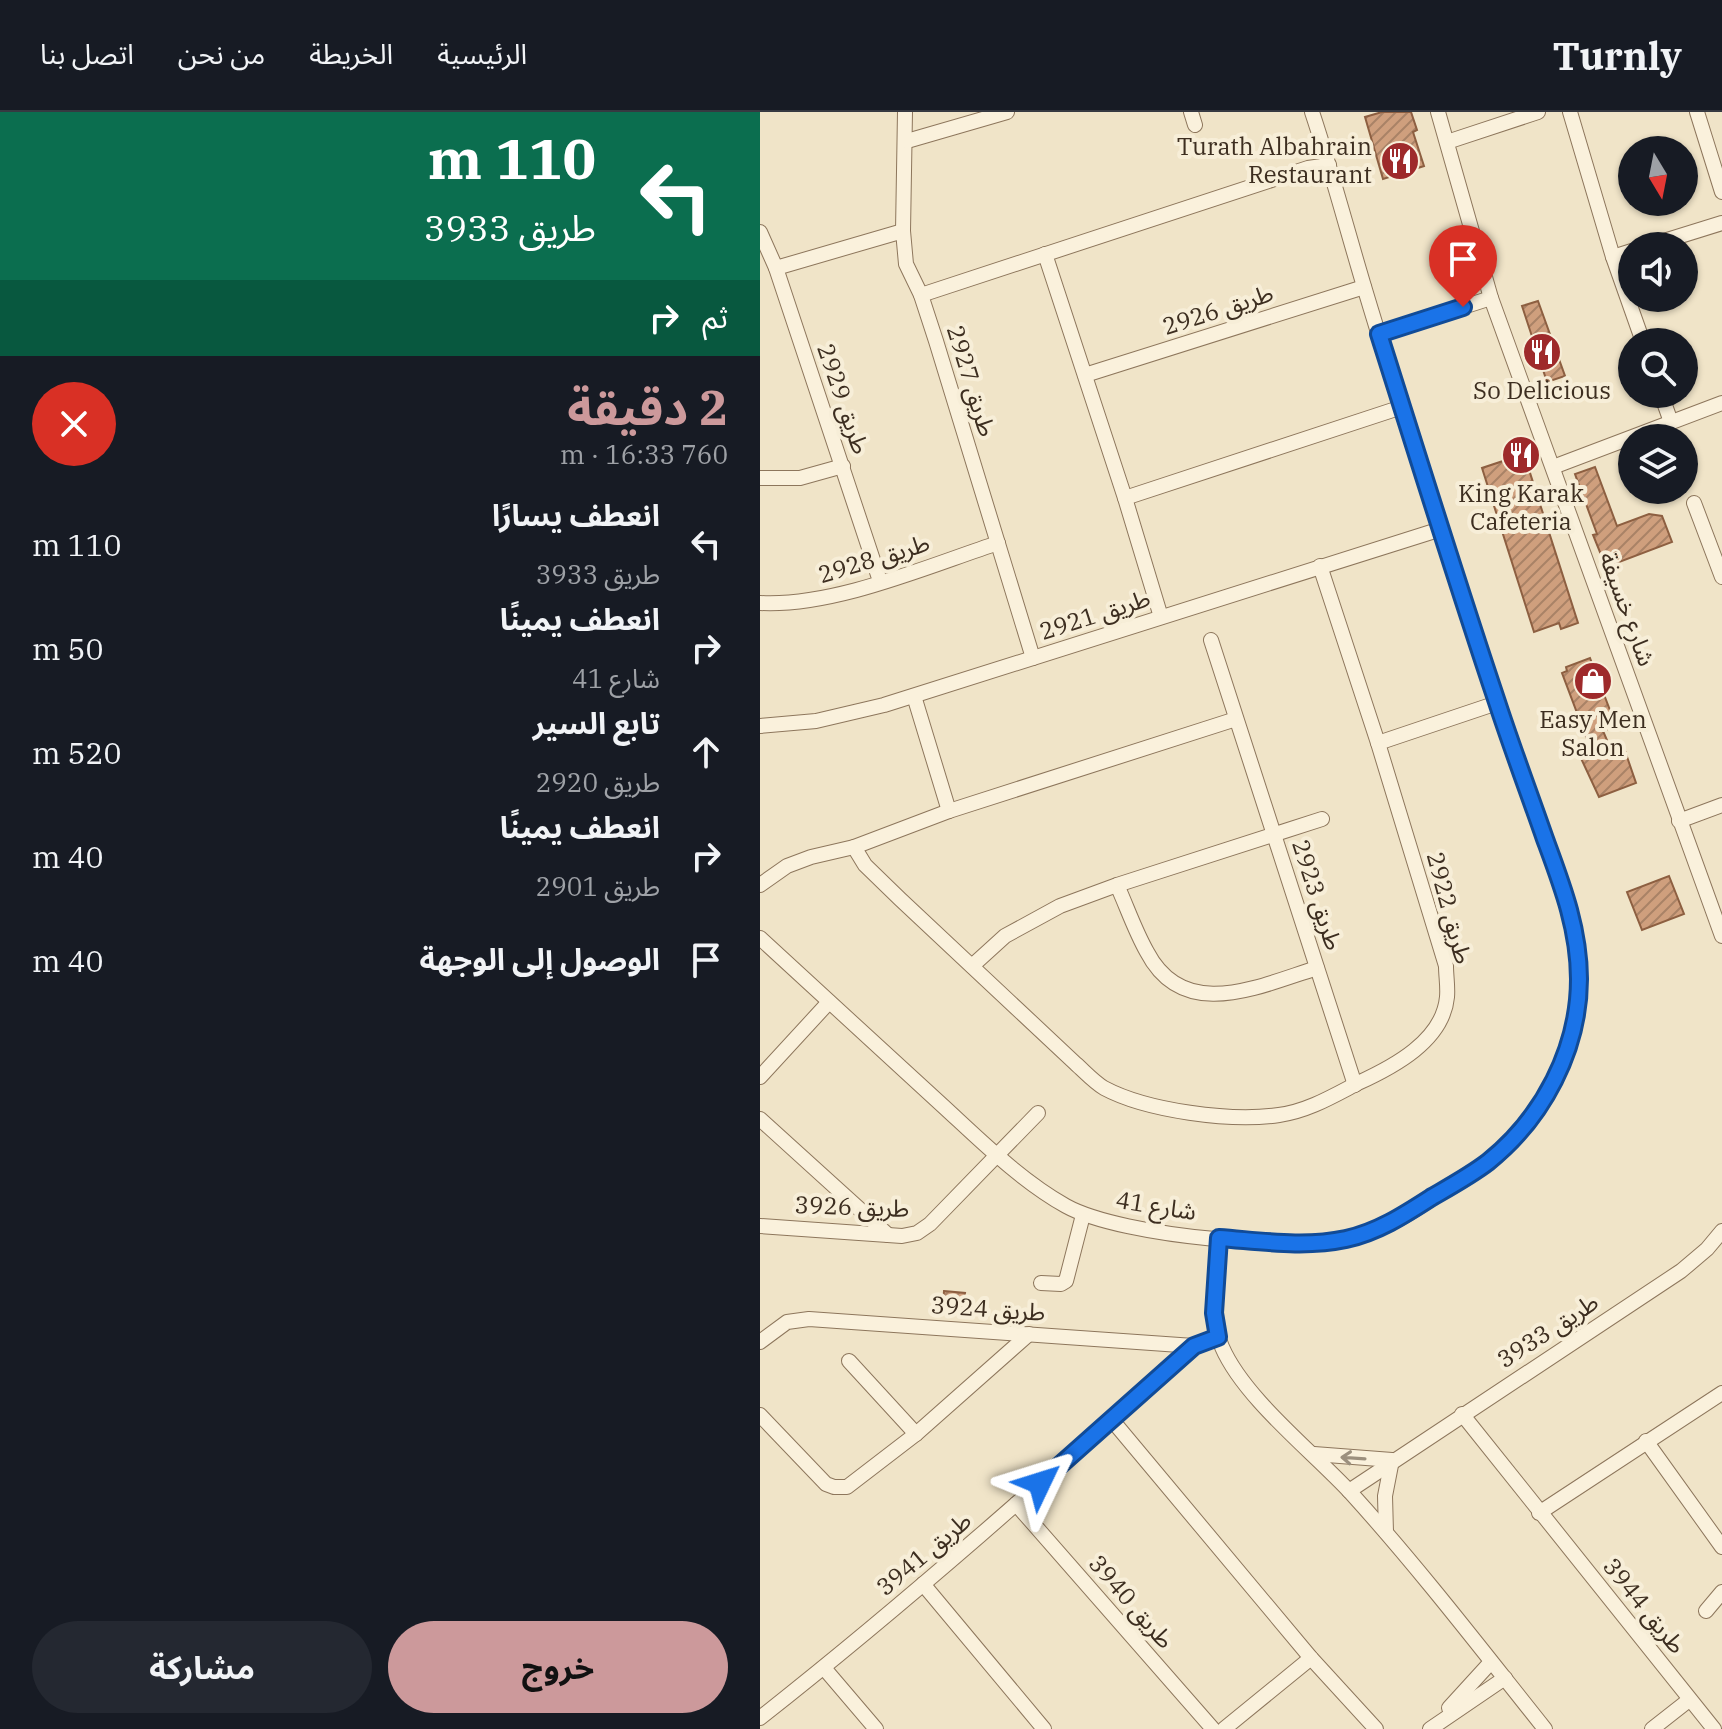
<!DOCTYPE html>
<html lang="ar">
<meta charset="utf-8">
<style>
:root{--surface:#171b24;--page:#242831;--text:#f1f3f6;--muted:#9ea1a6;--line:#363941;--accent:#cc999b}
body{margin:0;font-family:"IBM Plex Serif","Noto Sans Arabic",serif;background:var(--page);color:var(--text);direction:rtl;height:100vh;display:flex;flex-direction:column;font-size:30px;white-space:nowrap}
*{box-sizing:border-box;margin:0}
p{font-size:26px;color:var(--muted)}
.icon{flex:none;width:44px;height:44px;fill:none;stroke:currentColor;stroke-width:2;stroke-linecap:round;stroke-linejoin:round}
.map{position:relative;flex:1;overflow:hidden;direction:ltr}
.details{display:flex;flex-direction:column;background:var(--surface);width:760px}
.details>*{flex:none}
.hud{background:#0b6e4f;color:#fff;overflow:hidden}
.needle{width:52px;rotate:170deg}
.controls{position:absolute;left:858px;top:24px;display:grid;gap:16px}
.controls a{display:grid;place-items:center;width:80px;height:80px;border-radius:50%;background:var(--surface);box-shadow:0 2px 6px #0004;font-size:40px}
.pin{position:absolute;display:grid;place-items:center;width:68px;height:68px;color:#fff;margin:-82px -34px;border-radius:50% 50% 50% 0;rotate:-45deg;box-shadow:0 0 8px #0007}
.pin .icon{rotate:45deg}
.me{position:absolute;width:88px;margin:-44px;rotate:49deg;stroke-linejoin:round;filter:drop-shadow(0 0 6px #0008)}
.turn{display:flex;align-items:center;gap:28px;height:168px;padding:0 32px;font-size:36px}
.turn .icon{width:104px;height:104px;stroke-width:2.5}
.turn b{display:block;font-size:56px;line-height:68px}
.then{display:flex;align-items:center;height:76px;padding:0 32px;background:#0003;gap:16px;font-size:30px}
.round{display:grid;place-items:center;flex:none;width:84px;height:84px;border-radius:42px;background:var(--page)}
.head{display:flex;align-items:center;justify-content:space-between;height:136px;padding:0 32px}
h1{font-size:48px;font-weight:700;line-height:60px;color:var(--accent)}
.button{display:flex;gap:16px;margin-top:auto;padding:16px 32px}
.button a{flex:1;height:92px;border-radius:48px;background:var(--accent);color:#111;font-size:32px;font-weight:700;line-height:92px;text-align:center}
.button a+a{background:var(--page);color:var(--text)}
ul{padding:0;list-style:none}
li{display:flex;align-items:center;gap:24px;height:104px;padding:0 32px}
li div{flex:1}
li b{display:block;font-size:30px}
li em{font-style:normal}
header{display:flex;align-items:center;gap:48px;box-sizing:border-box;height:112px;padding:0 40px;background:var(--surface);border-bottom:2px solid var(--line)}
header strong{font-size:38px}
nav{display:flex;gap:44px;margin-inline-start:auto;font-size:28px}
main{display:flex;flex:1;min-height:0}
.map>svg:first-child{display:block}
</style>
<header>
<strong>Turnly</strong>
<nav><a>الرئيسية</a><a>الخريطة</a><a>من نحن</a><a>اتصل بنا</a></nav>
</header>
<main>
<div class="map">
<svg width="962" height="1617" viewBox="0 0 962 1617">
<defs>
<pattern id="building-hatch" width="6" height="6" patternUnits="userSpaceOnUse" patternTransform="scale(2)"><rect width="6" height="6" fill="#cf9f7d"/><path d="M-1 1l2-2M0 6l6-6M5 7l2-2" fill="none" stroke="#a98266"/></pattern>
</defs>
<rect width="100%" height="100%" fill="#f0e4c8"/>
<!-- building -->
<g fill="url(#building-hatch)" stroke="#8d5f41" stroke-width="2">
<polygon points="622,0 651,0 657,18 653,20 664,54 623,67 605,5"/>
<polygon points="778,189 805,264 787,270 762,194"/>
<polygon points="763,339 818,511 801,517 799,511 774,520 722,356 752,346 751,343"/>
<polygon points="835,355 857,414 889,402 902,404 912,430 846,455 833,423 837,422 815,362"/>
<polygon points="830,546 856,614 843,619 852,640 864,636 876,671 839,685 819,642 831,638 802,561 807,559 806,555"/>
<polygon points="909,764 924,802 882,818 867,780"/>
<polygon points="184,1179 205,1181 203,1194 183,1192"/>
</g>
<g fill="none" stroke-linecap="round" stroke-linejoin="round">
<!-- minor casing -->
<g stroke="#8d765c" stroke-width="16">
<g id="minor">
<polyline points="145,0 143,119 146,152 161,183 176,229 273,546"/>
<polyline points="431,0 435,13"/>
<polyline points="678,0 731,186 962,824"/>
<polyline points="810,0 853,145 883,230"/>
<polyline points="937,0 962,80"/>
<polyline points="147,29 247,0"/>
<polyline points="687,30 778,0"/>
<polyline points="0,120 16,156 120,469"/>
<polyline points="888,134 962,111"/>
<polyline points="285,142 365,386 401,505"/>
<polyline points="853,145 872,139"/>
<polyline points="16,156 143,119"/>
<polyline points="161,183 548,56 569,53"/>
<polyline points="619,222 731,186"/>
<polyline points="325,263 604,175"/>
<polyline points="901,282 911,310"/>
<polyline points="793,355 962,291"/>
<polyline points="0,366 40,366 83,354"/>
<polyline points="365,386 642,295"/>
<polyline points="934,391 962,465"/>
<path d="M0 491C74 495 168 454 238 431"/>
<polyline points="451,528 595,973"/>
<polyline points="154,584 189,699"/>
<polyline points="0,614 56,609 124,593 681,417"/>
<polyline points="618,631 737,591"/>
<polyline points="919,709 962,693"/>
<path d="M94 735 105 753 140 787 316 952C325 960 334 970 344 976 387 999 471 1010 519 1003 548 999 573 984 598 971 633 955 683 929 687 885 688 875 686 864 686 854L618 631 560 454"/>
<polyline points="0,773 27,754 51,745 94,735 189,699 476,607"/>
<path d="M357 773C367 795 375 819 387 840 424 911 499 874 557 856"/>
<path d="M0 826C61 882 122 938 183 994 221 1029 260 1068 306 1094 362 1125 546 1142 608 1121 644 1109 678 1082 710 1061 784 1015 826 928 818 842 815 805 801 771 789 737 771 687 752 637 736 587 690 449 645 311 603 171 586 114 571 57 552 0"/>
<polyline points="212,854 245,824 300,794 357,773 562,707"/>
<polyline points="0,965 69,890"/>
<polyline points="0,1007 128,1123"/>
<polyline points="0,1114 142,1124 157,1121 170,1112 278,1001"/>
<path d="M459 1126C457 1161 447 1202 462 1235 484 1286 552 1339 591 1381 659 1456 722 1538 785 1617"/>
<polyline points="281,1171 301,1172 306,1169 323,1103"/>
<polyline points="0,1230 27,1210 49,1207 434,1234 458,1225"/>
<polyline points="89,1249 156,1322"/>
<polyline points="702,1302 954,1617"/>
<polyline points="0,1303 66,1372 74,1375 87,1375 156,1322 269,1222"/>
<polyline points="352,1308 551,1546 616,1617"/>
<polyline points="886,1329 962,1435"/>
<polyline points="554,1342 632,1348 625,1384 626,1420"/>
<polyline points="589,1379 921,1159 947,1137 962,1119"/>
<polyline points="256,1392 453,1617"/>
<polyline points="779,1401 962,1281"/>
<polyline points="163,1472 284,1617"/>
<polyline points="946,1499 962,1480"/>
<polyline points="64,1556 116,1617"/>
<polyline points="689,1596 731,1550"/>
<path d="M0 1606C150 1488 292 1361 434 1234"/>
<polyline points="464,1617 551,1546"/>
<polyline points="670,1617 745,1566"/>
<polyline points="892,1617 929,1588"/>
</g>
</g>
<!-- minor -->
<use href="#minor" stroke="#faf1dc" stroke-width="14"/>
</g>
<!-- one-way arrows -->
<defs><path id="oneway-shaft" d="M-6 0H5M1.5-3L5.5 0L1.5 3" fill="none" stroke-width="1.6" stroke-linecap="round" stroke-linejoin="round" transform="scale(2)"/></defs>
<use stroke="#9c907e" href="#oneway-shaft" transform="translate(593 1346) rotate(-176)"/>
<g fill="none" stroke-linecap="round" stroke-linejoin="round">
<!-- route casing -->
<g stroke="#114b97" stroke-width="20">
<path id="route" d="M280 1371 434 1234 458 1225 454 1201 459 1126C501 1129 544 1136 586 1127 618 1120 644 1103 672 1085 691 1074 711 1063 728 1050 783 1006 819 937 819 867 819 817 802 773 785 727 769 681 752 636 737 590 696 468 658 345 619 222L703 195"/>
</g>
<!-- route -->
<use href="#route" stroke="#1a73e8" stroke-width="14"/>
</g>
<!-- icons -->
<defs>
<g id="restaurant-disc" transform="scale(2)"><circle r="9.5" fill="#9e2a2b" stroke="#f7eed8"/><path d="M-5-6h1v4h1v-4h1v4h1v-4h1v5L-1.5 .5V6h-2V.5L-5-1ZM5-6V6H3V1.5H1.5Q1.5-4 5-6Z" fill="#fff"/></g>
<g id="shop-disc" transform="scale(2)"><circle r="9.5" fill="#9e2a2b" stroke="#f7eed8"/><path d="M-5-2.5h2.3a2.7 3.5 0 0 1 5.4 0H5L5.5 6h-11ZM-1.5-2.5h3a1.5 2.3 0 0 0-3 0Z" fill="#fff"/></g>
</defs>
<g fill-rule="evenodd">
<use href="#restaurant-disc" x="640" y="49"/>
<use href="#restaurant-disc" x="782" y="240"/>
<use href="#restaurant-disc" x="761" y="343"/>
<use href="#shop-disc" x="833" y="569"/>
</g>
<g text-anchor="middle" stroke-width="8" stroke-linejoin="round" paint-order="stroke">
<!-- poi labels -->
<g font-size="24" fill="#3d2e20" stroke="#f7eed8">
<text x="612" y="43" text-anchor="end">Turath Albahrain<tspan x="612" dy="28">Restaurant</tspan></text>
<text x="782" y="287">So Delicious</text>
<text x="761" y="390">King Karak<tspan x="761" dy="28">Cafeteria</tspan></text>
<text x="833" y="616">Easy Men<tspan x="833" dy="28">Salon</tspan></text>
</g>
<!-- street labels -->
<g font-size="24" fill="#3d2e20" stroke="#f7eed8">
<text transform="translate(458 198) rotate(-18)" y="8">طريق 2926</text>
<text transform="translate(211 269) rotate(73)" y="8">طريق 2927</text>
<text transform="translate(83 287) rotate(71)" y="8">طريق 2929</text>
<text transform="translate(114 447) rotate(-17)" y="8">طريق 2928</text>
<text transform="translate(867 497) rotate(70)" y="8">شارع خسيفة</text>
<text transform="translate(335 503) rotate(-18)" y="8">طريق 2921</text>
<text transform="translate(557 783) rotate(72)" y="8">طريق 2923</text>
<text transform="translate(689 796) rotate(75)" y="8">طريق 2922</text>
<text transform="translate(396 1094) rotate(9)" y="8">شارع 41</text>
<text transform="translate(92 1095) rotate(2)" y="8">طريق 3926</text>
<text transform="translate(228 1197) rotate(4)" y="8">طريق 3924</text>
<text transform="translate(788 1219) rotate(-33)" y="8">طريق 3933</text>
<text transform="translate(164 1442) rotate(-40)" y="8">طريق 3941</text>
<text transform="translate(371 1490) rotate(49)" y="8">طريق 3940</text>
<text transform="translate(884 1494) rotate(51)" y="8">طريق 3944</text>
</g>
</g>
</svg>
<div class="controls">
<a><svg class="needle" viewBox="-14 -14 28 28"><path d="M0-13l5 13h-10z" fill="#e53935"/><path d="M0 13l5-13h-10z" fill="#9ea1a6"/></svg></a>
<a><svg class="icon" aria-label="sound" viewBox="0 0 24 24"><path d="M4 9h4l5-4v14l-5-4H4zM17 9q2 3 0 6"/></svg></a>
<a><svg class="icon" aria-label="search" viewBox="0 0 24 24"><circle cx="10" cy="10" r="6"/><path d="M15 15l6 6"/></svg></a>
<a><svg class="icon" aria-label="layers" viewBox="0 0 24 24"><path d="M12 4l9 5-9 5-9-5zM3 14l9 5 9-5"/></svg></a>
</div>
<div class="pin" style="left:703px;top:195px;background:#d93025"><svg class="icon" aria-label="arrive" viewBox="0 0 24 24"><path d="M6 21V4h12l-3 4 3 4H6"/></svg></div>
<svg class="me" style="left:280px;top:1371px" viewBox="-20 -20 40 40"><path d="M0-17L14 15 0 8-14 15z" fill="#1a73e8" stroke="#fff" stroke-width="4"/></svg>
</div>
<section class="details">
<div class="hud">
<div class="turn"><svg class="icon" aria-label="left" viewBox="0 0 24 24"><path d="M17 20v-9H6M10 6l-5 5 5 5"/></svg><div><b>110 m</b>طريق 3933</div></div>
<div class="then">ثم<svg class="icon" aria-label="right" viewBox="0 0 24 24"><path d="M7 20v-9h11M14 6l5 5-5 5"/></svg></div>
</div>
<div class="head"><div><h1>2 دقيقة</h1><p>760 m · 16:33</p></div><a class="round" style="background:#d93025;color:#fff"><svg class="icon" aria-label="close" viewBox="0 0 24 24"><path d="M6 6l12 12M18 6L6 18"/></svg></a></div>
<ul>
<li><svg class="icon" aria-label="left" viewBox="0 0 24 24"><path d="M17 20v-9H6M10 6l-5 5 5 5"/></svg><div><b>انعطف يسارًا</b><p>طريق 3933</p></div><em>110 m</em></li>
<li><svg class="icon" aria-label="right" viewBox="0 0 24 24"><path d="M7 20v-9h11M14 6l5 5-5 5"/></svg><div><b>انعطف يمينًا</b><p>شارع 41</p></div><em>50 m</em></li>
<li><svg class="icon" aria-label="ahead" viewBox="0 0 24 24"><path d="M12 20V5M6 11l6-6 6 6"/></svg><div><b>تابع السير</b><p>طريق 2920</p></div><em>520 m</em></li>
<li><svg class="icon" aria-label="right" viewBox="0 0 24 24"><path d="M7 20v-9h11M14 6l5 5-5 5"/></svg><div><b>انعطف يمينًا</b><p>طريق 2901</p></div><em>40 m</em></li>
<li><svg class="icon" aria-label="arrive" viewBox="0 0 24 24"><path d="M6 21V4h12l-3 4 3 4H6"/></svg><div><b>الوصول إلى الوجهة</b></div><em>40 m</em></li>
</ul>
<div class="button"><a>خروج</a><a>مشاركة</a></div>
</section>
</main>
